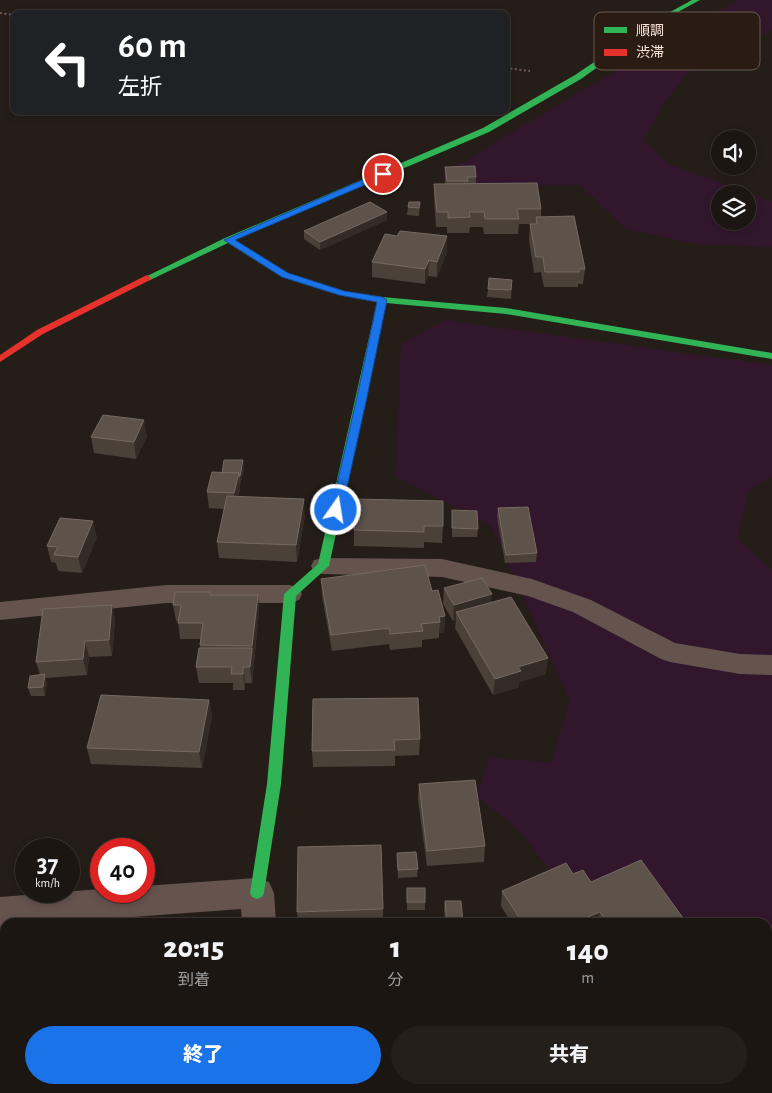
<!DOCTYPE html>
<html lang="ja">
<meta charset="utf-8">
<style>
:root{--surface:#1c1612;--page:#251f1b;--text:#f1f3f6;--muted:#a09f9f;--line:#3a3532;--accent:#1a73e8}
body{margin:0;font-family:"Alegreya Sans","Noto Sans JP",sans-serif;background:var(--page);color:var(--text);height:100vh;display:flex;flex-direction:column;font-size:19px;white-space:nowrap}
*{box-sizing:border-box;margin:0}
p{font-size:16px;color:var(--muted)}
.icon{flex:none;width:28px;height:28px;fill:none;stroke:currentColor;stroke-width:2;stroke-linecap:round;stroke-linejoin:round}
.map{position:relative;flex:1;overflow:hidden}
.side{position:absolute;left:0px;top:918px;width:772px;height:176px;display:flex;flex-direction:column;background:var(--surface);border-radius:15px 15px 0 0;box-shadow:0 2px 8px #0003,0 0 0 1px var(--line)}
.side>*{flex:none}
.guide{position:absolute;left:10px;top:10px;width:500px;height:105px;border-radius:10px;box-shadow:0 2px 8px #0003,0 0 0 1px var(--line);background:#202124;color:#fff;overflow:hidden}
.tools{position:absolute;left:711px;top:130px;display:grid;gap:10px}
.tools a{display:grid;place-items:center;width:45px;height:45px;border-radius:50%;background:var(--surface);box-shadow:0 2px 8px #0003,0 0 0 1px var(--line);font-size:25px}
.speed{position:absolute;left:15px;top:838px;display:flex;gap:10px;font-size:25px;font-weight:700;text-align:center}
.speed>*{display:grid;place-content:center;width:65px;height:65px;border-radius:50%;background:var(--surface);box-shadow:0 2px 8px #0003,0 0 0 1px var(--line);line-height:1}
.speed small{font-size:12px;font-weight:400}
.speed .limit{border:8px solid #d22;background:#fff;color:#111}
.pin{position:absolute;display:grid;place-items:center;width:42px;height:42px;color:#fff;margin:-21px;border:2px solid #fff;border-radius:50%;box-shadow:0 1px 5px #0007}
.me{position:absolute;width:55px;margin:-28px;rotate:13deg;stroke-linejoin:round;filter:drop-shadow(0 0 4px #0008)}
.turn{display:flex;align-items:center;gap:18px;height:105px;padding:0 25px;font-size:22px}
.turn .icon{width:65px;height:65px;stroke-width:2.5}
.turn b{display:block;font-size:35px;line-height:42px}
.eta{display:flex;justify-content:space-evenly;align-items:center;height:85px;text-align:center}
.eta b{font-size:30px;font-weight:800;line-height:35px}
.action{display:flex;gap:10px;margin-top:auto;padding:10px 25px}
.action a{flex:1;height:58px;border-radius:30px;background:var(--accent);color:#fff;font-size:20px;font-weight:800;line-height:58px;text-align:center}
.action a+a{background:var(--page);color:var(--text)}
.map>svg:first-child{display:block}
</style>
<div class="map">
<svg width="772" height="1093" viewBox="0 0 772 1093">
<rect width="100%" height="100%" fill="#251d18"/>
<!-- green -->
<g fill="#32172c" fill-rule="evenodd">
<path d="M737 0H772V30L693 68 666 100 643 140 669 164 772 201V247L697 244 626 229 580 185H462L441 177C537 114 639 60 737 0ZM720 194H748V221H720Z"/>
<polygon points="445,320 772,365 772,477 749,490 737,539 772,569 772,1093 529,1093 527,1089 768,1089 768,922 669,922 577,905 519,830 476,796 490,757 551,763 570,701 491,525 396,477 401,344"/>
</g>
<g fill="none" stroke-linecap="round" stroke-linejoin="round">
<!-- path -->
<g stroke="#725861" stroke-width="2" stroke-dasharray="2 2.5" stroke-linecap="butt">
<polyline points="0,13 14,15"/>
<polyline points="506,68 530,71"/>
</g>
<!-- lane -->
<g fill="#65534e" fill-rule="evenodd">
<polygon points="323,558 442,559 532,579 591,600 675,643 740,654 772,655 772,675 740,674 670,662 661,659 573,612 528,596 442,577 323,574 314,572 311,566 314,560"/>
<polygon points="166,585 290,585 299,588 302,594 299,600 290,603 166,603 0,620 0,602"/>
</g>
<!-- street -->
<g fill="#65534e" fill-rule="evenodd">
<polygon points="257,878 269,882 274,893 276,922 242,922 241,909 66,922 5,922 5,927 0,927 0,897 101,889 101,891 144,891 144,886"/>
<polygon points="278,1089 316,1089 317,1093 279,1093"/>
</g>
<!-- fast -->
<polygon fill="#30b455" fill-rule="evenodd" points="692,0 700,0 665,19 581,79 489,132 235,240 288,273 344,291 382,297 506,308 772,353 772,359 506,314 386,303 329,566 296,596 281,784 264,893 262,897 257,899 252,897 250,893 267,784 284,594 318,564 377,302 339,295 282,277 228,243 150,280 147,281 143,278 225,238 483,128 575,75 661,17"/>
<!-- jam -->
<polygon fill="#e5322d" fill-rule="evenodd" points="147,275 151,278 150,280 43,334 0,362 0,355 37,330"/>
</g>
<!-- wall -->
<g fill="#4a4139">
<polygon points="445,167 476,177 476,184 541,209 541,217 585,269 583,284 578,284 578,287 544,287 541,272 534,273 529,240 530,224 535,224 519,224 518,234 484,234 483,227 470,227 469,233 447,233 447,227 436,227 434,199 434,184 445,184"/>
<polygon points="420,202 419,216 407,215 408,207"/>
<polygon points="387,220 320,250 304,239 304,231"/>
<polygon points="397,236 447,236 447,252 437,277 428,276 425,284 372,277 372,262"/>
<polygon points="512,280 511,299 487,297 488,289"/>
<polygon points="147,436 136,459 94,453 91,437"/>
<polygon points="244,469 240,484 240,489 238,497 305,515 297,562 219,558 217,542 224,509 209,508 207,492 222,473"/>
<polygon points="356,499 443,526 442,543 424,542 424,548 354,546 354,530"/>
<polygon points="498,508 537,553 536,562 505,563 497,517"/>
<polygon points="452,510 478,529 477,537 452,537"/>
<polygon points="97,537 82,573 58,571 56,563 51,562 47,546"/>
<polygon points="321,579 432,591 445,616 444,633 439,633 439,638 422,640 422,647 390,650 389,644 332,651 322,596"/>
<polygon points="444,588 492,602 546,674 519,682 519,687 493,695 455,628 456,621 453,621 443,604"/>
<polygon points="210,592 211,595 258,595 259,611 252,683 245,683 245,690 233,690 233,683 199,683 196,667 200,648 201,639 180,639 178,621 176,621 173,605"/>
<polygon points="112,605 115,621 112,656 89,657 87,675 45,678 47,683 45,696 31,696 28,688 40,675 36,662"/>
<polygon points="313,699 420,739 419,755 395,756 395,766 313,767 312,751"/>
<polygon points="209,700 212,716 202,768 91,764 87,748"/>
<polygon points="419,784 485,846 484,862 427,866 418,800"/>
<polygon points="397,853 418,869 417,877 398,878"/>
<polygon points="591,882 686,922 511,922 501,906 502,891"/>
<rect x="407" y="888" width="18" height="22"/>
<polygon points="445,901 463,922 445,922 444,909"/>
<polygon points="383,909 383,922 393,922 298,922 297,912"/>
</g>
<!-- shaded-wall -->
<g fill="#332b25">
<polygon points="387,212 387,220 320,250 320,242"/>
<polygon points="447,236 447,252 437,277 437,262"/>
<polygon points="429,260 428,276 425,284 425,269"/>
<polygon points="144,420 147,436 136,459 134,442"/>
<polygon points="243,460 244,469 240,484 240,476"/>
<polygon points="239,473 240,489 235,510 234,493"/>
<polygon points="304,499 305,515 297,562 296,545"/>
<polygon points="93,521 97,537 82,573 78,557"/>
<polygon points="492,594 491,611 456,612 456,621 453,621 454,605"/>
<polygon points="258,595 259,611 254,662 252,646"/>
<polygon points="112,605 115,621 112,656 109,640"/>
<polygon points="445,616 444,633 439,633 440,622 439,617"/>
<polygon points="85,641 89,657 87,675 83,659"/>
<polygon points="252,648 254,664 252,683 250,667"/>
<polygon points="548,658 546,674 519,682 519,687 493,695 495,679 518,667"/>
<polygon points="243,667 245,683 245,690 243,674"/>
<polygon points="45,674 47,683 45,696 43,687"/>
<polygon points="209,700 212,716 202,768 199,752"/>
<polygon points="600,912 598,922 576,922"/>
<polygon points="37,1089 40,1089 40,1093 36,1093"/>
</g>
<!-- building -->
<g fill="#5d534b" stroke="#766a62">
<polygon points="475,166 476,177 467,177 468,181 447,181 445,167"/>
<polygon points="537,183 541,209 517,209 519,219 485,219 484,212 469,212 470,217 448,218 448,212 437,212 434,184"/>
<polygon points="370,202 387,212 320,242 304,231"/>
<polygon points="409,202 420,202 419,208 408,207"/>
<polygon points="574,216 585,269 579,269 579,272 545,272 543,257 536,257 530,224 537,224 536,217"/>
<polygon points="400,231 447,236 437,262 429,260 425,269 372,262 385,234 397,236"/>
<polygon points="489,278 512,280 511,290 488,289"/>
<polygon points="103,415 144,420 134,442 91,437"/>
<polygon points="224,460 243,460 240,476 239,476 239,473 222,473"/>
<polygon points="212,472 239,473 234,493 207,492"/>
<polygon points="227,496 304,499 296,545 217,542"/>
<polygon points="356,499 443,501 443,526 424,526 424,532 354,530"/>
<polygon points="528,507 537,553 506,555 498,508"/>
<polygon points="452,510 477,511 478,529 452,528"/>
<polygon points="60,518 93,521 78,557 54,555 58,547 47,546"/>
<polygon points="425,565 432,591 438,590 445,616 439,617 440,622 421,624 423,631 390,634 389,628 331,635 321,579"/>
<polygon points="482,578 492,594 454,605 444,588"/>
<polygon points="175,592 210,592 210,595 258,595 252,646 200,645 203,623 178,623 181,605 173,605"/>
<polygon points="511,597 548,658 518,667 521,671 495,679 456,612"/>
<polygon points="112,605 109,640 85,641 83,659 36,662 43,609"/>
<polygon points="199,648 252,648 250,667 243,667 243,674 231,674 232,667 196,667"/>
<polygon points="45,674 43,687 28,688 30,676"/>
<polygon points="101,695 209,700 199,752 87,748"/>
<polygon points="418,698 420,739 394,740 395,750 312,751 313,699"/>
<polygon points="475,780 485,846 427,851 419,784"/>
<polygon points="381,845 383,909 297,912 298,847"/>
<polygon points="416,852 418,869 398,870 397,853"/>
<polygon points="641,860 686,922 607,922 600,912 576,922 522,922 502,891 566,863 573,874 583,870 591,882"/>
<rect x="407" y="888" width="18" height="14"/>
<polygon points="445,901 461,901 463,922 447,922"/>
<polygon points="6,1089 37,1089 36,1093 6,1093"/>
</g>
<!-- route -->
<polygon fill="#1a73e8" stroke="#114b97" points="383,171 387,174 386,176 235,240 288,273 344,291 382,297 387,300 367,397 342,510 336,513 331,510 357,397 377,302 339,295 282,277 224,240"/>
<!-- legend -->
<rect x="594" y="12" width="166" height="58" rx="8" fill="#2a1c13" stroke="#695950" stroke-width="1"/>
<rect x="604" y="27" width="23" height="6" fill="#30b455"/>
<rect x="604" y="49" width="23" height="7" fill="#e5322d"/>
<g font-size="14" fill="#fde8de">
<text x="636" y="35">順調</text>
<text x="636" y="57">渋滞</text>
</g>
</svg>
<div class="tools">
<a><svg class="icon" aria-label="sound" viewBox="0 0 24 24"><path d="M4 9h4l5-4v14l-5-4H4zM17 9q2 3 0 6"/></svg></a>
<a><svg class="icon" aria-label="layers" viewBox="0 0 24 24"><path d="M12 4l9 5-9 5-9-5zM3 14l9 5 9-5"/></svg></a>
</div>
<div class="speed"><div>37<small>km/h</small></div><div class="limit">40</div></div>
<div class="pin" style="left:383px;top:174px;background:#d93025"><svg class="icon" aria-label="arrive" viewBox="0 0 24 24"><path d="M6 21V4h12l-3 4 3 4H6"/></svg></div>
<svg class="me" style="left:336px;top:510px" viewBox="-20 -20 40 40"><circle r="17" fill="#1a73e8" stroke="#fff" stroke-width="3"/><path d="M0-11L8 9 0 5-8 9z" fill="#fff"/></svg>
<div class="guide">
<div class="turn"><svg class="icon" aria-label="left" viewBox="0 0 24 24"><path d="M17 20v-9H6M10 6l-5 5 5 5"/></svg><div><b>60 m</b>左折</div></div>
</div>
<section class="side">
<div class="eta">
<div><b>20:15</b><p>到着</p></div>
<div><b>1</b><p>分</p></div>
<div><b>140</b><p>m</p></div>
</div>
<div class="action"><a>終了</a><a>共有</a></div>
</section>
</div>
